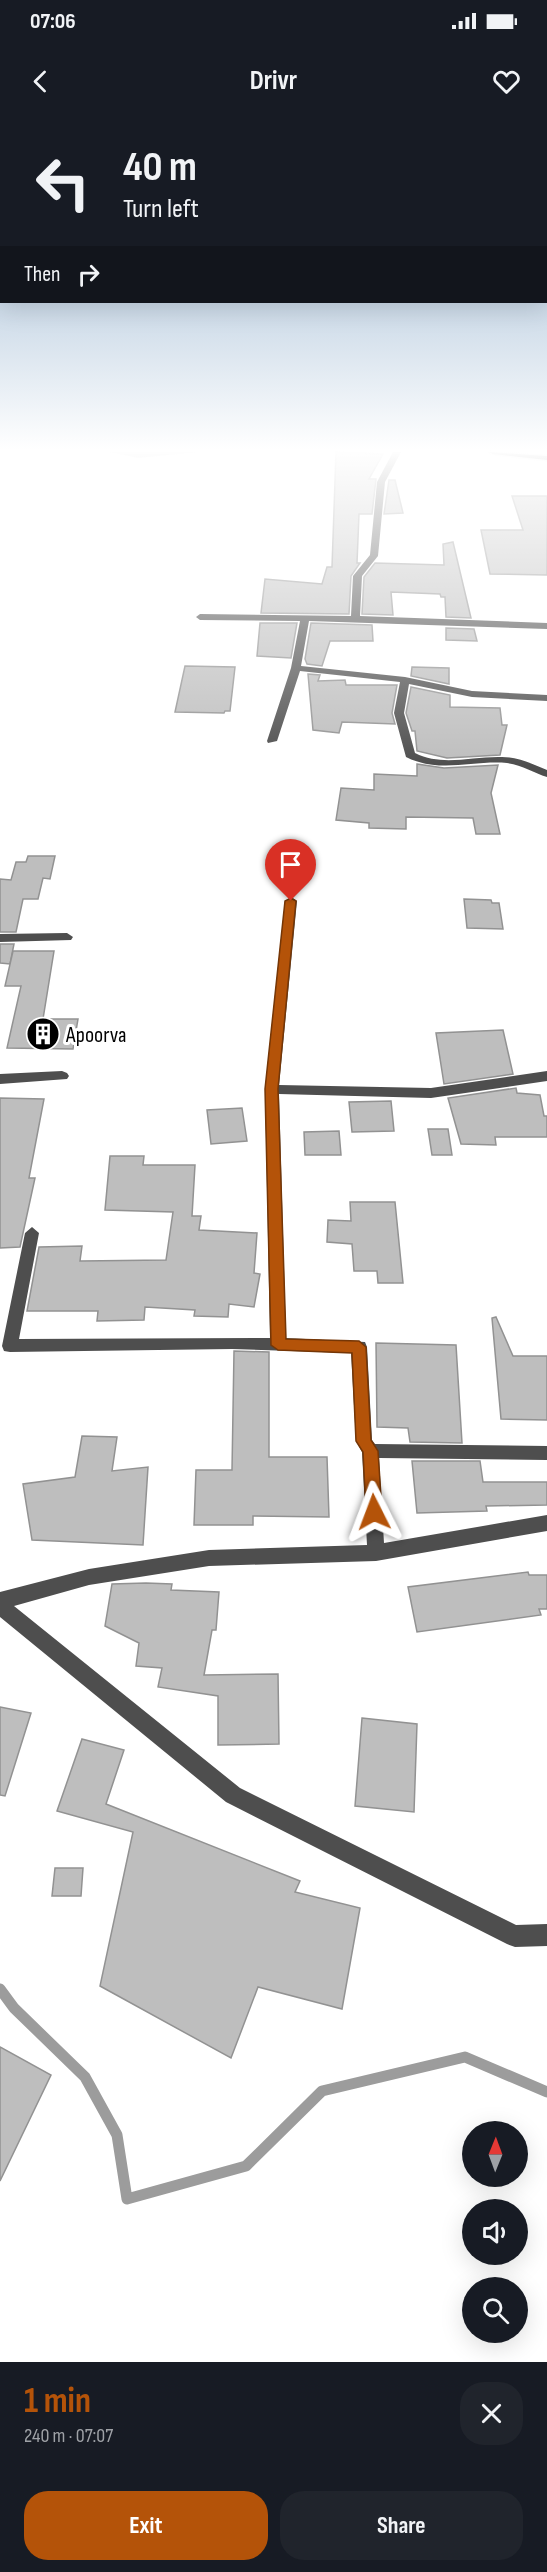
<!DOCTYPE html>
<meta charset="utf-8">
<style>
:root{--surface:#171b24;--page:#20242c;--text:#f1f3f6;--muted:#9ea1a6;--accent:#b45309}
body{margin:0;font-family:"Sofia Sans Condensed",sans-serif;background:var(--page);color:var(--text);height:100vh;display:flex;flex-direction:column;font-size:22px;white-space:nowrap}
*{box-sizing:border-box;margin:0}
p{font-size:20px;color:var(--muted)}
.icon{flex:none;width:33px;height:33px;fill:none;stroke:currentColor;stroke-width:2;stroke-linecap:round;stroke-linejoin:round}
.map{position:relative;height:2242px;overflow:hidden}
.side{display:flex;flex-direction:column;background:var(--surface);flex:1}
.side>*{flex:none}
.hud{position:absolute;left:0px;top:0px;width:548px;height:183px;box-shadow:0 6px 24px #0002;background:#171b24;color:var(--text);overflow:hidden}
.needle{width:39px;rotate:1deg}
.buttons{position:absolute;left:462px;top:2001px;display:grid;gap:12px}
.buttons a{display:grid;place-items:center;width:66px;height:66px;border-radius:50%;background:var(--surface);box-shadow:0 6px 24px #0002;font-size:30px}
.pin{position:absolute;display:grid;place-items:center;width:51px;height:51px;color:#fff;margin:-62px -26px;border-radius:50% 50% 50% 0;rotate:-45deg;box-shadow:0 0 6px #0007}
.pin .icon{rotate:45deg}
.me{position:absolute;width:66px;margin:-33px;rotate:357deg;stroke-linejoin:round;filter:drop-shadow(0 0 4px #0008)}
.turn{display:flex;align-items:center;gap:21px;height:126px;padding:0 24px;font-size:27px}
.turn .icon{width:78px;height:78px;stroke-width:2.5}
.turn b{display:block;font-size:42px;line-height:51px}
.then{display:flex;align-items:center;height:57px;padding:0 24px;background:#0003;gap:12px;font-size:22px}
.round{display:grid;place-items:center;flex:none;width:63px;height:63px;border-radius:24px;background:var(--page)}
.summary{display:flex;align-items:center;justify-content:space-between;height:102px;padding:0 24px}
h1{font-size:36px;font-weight:700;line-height:45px;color:var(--accent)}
.button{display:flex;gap:12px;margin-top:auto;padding:12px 24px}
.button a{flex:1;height:69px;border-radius:24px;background:var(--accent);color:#fff;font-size:24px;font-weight:700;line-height:69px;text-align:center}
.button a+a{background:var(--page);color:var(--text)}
.status{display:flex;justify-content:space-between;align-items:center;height:42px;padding:0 30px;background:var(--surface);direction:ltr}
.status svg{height:16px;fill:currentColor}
header{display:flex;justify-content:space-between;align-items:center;height:78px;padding:0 24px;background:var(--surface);font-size:27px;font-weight:700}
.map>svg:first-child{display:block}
</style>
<div class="status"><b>07:06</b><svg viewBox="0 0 49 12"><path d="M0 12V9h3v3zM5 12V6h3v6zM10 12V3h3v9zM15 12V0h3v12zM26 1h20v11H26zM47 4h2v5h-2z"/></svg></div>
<header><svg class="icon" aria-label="back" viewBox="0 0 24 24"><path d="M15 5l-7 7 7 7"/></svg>Drivr<svg class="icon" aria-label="heart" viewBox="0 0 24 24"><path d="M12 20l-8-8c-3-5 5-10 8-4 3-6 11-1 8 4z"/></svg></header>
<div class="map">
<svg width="547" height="2242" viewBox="0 0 547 2242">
<rect width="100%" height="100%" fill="#fff"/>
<!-- water -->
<polygon fill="#9c9c9c" points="110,332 197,332 138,338"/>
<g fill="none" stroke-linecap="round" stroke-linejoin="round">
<!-- stream -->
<polyline stroke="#9c9c9c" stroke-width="11" points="0,1869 14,1888 85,1957 117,2015 127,2079 246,2046 322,1971 465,1937 547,1972"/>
</g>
<!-- building -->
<g fill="#bebebe" stroke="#929292" stroke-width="1.5">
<polygon points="336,332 383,334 369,359 376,359 372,394 359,394 357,443 360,443 351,456 349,494 261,493 265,459 322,464 327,447 332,447"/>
<polygon points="389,360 395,360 403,393 384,394"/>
<polygon points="512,376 547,376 547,455 490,454 481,410 523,410"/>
<polygon points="453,422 471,498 446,497 445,477 441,477 440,474 391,472 393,495 362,494 364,457 375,443 444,445 443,424"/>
<polygon points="260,503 297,503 291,538 257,536"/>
<polygon points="311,503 372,505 373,521 330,521 322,546 307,544 305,539"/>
<polygon points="446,508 474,509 477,521 446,520"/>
<polygon points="185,546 235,547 230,591 225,591 224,593 175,592"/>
<polygon points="412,547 449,548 449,564 411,556"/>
<polygon points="308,554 320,555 318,561 345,560 346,565 397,565 392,593 395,604 342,602 339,613 313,610"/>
<polygon points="411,567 450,575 450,587 500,588 502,605 507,605 500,635 447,638 417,631 415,611 412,611 406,593"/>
<polygon points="417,644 444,648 498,645 491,673 500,714 476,714 473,698 406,697 406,709 369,708 369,703 336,700 341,668 374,670 374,654 417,656"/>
<polygon points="28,736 55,736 50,759 43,758 38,779 23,779 16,812 0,812 0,759 11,760 16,742 26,742"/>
<polygon points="464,779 491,780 492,783 499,783 503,809 467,808"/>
<polygon points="0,824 14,824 10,844 0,843"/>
<polygon points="13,831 54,831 43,899 78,899 73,929 7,928 21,866 5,866"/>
<polygon points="503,910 513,954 444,964 436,913"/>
<polygon points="516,968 517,973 540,975 544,996 547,996 547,1017 495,1017 496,1025 461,1024 448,978"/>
<polygon points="0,978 44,979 29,1058 35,1058 20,1127 0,1128"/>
<polygon points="391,981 394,1011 352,1012 349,982"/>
<polygon points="242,988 247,1021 211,1024 207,990"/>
<polygon points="428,1009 448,1009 452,1035 432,1035"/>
<polygon points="339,1011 341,1035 305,1035 304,1012"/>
<polygon points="110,1036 144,1036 143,1045 195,1045 192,1096 201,1096 199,1110 257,1113 254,1153 260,1154 254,1187 229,1184 228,1197 194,1196 195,1190 145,1187 144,1200 97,1201 98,1191 27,1191 39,1127 82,1126 80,1141 166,1140 173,1092 105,1090"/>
<polygon points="350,1082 395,1082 403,1163 378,1163 377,1151 354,1151 352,1124 327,1122 328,1100 351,1101"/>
<polygon points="496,1197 513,1236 547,1236 547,1300 501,1299 492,1198"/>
<polygon points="376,1223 456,1225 462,1323 410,1322 408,1308 377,1307"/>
<polygon points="234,1231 269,1232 269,1337 327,1337 329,1397 253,1396 253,1405 194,1405 196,1350 232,1350"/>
<polygon points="82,1316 117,1317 112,1351 148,1347 143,1425 32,1420 23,1364 75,1357"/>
<polygon points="412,1341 480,1341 483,1362 547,1362 547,1385 486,1386 487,1391 417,1393"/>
<polygon points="528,1452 529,1455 547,1455 547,1489 539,1489 541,1495 417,1512 408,1467"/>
<polygon points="146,1463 172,1464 171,1470 219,1472 216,1510 212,1510 204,1555 278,1554 279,1624 218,1625 218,1576 158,1567 162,1548 136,1546 139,1523 105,1506 112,1464"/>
<polygon points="0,1587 31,1593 5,1676 0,1675"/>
<polygon points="362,1598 417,1604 414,1692 355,1686"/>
<polygon points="82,1619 124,1630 106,1684 300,1761 295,1772 360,1788 342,1889 258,1867 231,1938 100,1866 133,1712 57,1691"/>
<polygon points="55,1748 83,1748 81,1776 52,1776"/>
<polygon points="0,1927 51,1955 0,2061"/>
</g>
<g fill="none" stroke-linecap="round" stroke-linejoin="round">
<!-- major casing -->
<g stroke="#dbdbdb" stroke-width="3">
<polygon id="major" points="489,332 547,336 547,340 493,334"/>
</g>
<!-- minor -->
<g fill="#4e4e4e" fill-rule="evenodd">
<path d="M393 332H401L385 362 378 436 362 456 360 496 547 503V509L309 501 301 546 405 557 472 571 547 575V581L472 577 409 564 404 593 415 633C443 647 472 636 502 637 518 637 533 644 547 650V657C534 653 522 645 507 643 472 640 440 654 406 637L394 593 400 562 300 551 277 621 268 623 267 621 291 548 300 501 200 500 196 497 200 494 351 496 353 456 370 435 377 362Z"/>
<polygon points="291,777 297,781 279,965 431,968 547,951 547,961 431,978 279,974 286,1218 365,1222 367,1227 372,1320 375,1324 547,1326 547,1340 379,1338 384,1423 547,1395 547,1411 376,1441 209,1446 89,1465 14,1486 240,1668 516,1805 547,1804 547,1826 515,1827 507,1824 226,1682 0,1497 0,1472 89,1449 209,1430 367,1425 362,1332 356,1321 351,1233 232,1229 10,1232 4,1231 2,1226 25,1113 32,1107 39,1113 19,1219 270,1218 265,969 285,781"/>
<polygon points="67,813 73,817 71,820 0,822 0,814"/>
<polygon points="62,951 67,953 69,956 67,959 0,964 0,954"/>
</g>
<!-- major -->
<use href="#major" fill="#000" fill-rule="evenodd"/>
</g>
<!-- sky -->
<linearGradient id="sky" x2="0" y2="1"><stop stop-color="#89aaca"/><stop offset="0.51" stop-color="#fff"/><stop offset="1" stop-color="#fff" stop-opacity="0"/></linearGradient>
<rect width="547" height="646" fill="url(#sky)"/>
<!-- route -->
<polygon fill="#b45309" stroke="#753606" stroke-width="1.5" points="291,778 296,781 278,969 286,1219 359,1221 366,1227 371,1320 378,1331 382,1392 380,1397 374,1399 368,1397 366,1392 363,1332 356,1321 352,1233 278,1230 271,1225 265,969 285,781"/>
<!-- icons -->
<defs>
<g id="building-disc" transform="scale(1.725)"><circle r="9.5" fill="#000" stroke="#fff"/><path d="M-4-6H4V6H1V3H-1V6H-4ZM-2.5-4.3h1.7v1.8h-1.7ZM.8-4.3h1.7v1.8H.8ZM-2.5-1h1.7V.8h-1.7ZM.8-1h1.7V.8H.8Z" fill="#fff"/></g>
</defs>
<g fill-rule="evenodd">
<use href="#building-disc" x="43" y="914"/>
</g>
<g text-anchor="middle" stroke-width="6" stroke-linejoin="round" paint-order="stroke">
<!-- poi labels -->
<g font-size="22" fill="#000" stroke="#fff" text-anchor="start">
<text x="66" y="922">Apoorva</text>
</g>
</g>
</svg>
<div class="buttons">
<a><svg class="needle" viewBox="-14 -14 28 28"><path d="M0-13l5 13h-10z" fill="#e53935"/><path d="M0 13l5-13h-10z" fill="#9ea1a6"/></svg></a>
<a><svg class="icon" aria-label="sound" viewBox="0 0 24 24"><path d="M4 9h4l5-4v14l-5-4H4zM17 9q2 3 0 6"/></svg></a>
<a><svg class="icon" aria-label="search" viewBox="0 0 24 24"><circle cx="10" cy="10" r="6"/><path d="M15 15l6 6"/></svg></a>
</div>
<div class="pin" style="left:291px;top:781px;background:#d93025"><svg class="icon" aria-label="arrive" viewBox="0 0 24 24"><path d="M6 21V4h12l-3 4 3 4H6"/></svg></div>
<svg class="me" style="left:374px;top:1392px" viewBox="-20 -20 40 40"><path d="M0-17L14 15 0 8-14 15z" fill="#b45309" stroke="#fff" stroke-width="4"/></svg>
<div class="hud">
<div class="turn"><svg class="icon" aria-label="left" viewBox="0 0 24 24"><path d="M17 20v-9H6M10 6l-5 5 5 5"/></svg><div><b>40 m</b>Turn left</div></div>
<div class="then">Then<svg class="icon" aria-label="right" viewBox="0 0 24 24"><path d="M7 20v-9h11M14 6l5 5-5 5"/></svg></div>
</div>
</div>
<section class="side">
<div class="summary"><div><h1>1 min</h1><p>240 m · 07:07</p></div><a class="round"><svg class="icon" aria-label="close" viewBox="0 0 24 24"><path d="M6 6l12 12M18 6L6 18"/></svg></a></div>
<div class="button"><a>Exit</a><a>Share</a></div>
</section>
